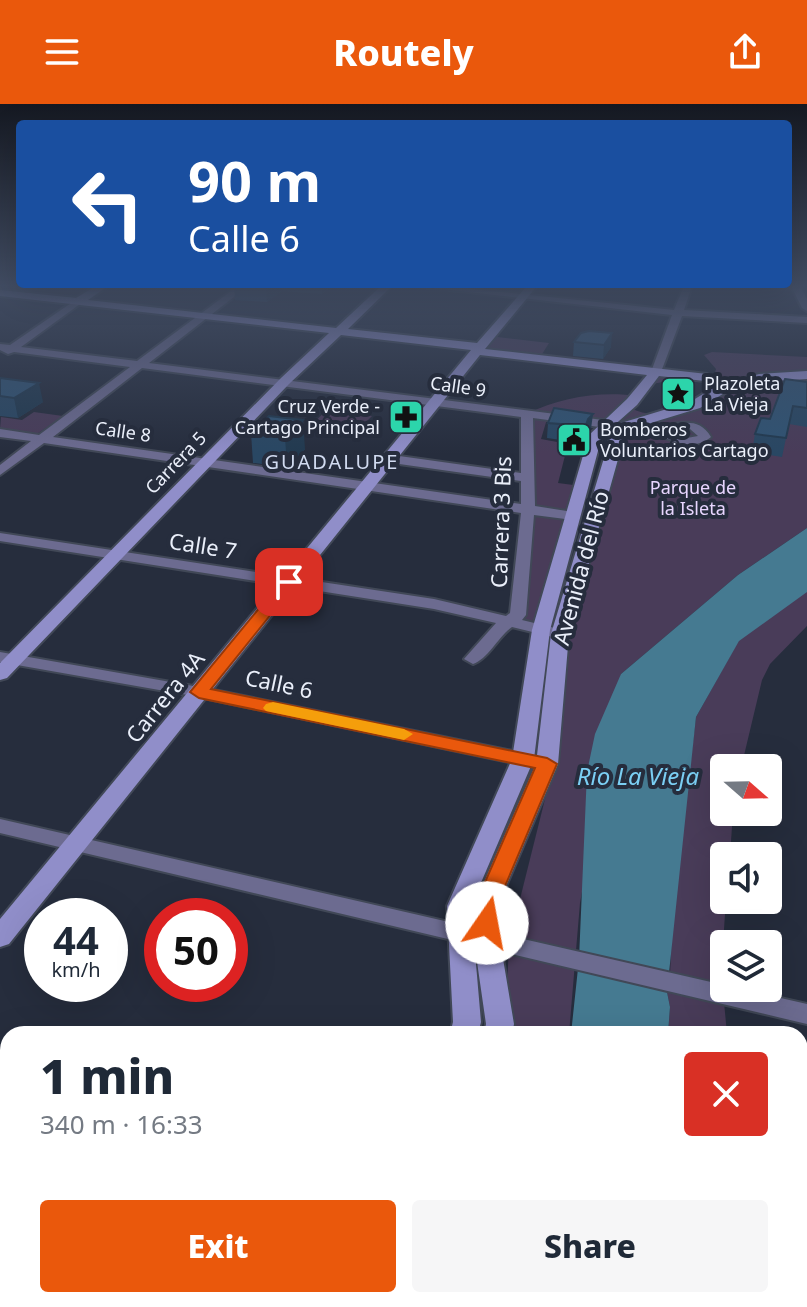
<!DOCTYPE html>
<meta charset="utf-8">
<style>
:root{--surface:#fff;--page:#f6f6f7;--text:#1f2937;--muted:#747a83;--accent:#ea580c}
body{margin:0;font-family:"Noto Sans",sans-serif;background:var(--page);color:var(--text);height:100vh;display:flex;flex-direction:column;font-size:30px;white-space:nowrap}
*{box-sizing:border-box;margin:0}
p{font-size:26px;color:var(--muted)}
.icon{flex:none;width:44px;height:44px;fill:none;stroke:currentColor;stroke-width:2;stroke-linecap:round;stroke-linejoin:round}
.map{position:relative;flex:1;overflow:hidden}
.drawer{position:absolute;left:0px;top:922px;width:808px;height:282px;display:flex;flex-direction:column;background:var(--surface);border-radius:24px 24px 0 0;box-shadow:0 8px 32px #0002}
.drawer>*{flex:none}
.banner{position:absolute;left:16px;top:16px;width:776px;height:168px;border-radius:8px;box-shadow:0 8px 32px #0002;background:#1a4fa0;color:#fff;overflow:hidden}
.needle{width:52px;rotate:110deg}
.buttons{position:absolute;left:710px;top:650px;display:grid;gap:16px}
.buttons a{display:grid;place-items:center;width:72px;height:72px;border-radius:8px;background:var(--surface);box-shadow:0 8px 32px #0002;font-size:40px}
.speed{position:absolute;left:24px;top:794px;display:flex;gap:16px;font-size:40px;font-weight:700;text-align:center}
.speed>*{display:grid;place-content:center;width:104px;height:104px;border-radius:50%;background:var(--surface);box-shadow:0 8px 32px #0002;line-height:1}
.speed small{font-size:20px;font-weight:400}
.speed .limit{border:12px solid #d22;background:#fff;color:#111}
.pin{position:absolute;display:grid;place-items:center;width:68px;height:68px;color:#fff;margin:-34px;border-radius:16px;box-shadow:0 4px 12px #0006}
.me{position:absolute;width:88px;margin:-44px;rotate:12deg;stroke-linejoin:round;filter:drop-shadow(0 0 6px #0008)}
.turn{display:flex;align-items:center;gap:28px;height:168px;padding:0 40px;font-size:36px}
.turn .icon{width:104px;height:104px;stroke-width:2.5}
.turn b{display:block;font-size:56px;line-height:68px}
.round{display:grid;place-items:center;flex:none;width:84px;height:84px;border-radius:8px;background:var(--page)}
.head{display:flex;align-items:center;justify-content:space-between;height:136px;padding:0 40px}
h1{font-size:48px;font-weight:800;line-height:60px}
.cta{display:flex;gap:16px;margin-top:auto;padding:16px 40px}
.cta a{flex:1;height:92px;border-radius:8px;background:var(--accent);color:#fff;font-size:32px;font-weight:800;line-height:92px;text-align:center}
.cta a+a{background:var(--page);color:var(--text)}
header{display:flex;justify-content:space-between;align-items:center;height:104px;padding:0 40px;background:var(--accent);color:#fff;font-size:36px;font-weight:800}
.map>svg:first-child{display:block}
</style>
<header><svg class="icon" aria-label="menu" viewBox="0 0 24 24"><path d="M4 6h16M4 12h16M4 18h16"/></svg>Routely<svg class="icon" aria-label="share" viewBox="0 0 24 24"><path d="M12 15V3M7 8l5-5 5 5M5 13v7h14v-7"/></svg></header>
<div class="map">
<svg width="807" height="1203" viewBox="0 0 807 1203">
<rect width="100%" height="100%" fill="#262d3d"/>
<!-- green -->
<g fill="#493c59">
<polygon points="489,232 549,239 539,255 476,247"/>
<path d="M712 248 807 253V424L738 471 621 570 580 799 569 930H505L509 839 546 691 557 663 560 530 625 322 527 310C561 293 600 287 638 292L656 268 696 272 652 280 630 304C662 320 694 299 722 285L701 273 714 272 716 265 704 251Z"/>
<polygon points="340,301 369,305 364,311 372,312 365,319 355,318 343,324 324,322 315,329 310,328 318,321 313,319 327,306 334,307"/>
<polygon points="34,308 63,312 37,330 0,325 1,313 22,316"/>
<polygon points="537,314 547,315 541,335 568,340 558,379 581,382 541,526 509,518 518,510 526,317"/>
<polygon points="807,487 807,522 770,560 762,576 741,664 724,664 724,708 733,708 730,752 724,752 724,796 726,796 720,883 670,871 673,806 696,613 739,536"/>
<polygon points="667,888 724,898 727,930 668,930 670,903"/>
<polygon points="683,1196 781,1196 784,1203 686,1203"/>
</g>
<!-- water -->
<g fill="#457a91">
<polygon points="807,424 807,488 739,537 696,613 667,888 670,903 668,930 571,930 579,855 587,668 595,630 621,570 738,471"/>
<polygon points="541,1196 683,1196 686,1203 542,1203"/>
</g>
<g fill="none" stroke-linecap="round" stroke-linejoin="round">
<!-- street casing -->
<g stroke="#414857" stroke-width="4">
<g id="street">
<path d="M238 182H248L149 259 611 317V323L607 324 533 314 535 402 573 408 580 412 573 416 534 411 526 511 522 516 563 526 565 529 563 532 557 534 512 523C498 533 488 555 473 560L464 555 496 519 434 505 0 437V429L434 495 506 512 510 509 521 409 44 339 0 371V361L31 337 0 333V325L39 331 130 263 14 248 8 250 0 246V240L10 241 77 195 82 198 80 200 21 243 137 257ZM142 264 521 313V369L385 350 379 354 385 358 521 377V400L53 333Z"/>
<polygon points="415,182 443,182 674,206 684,182 692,182 684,206 807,213 807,219 682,212 661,268 656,271 651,268 672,211"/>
<polygon points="791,182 800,182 807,195 807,207 802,204"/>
<path d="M626 318C637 320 648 322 659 321 680 321 698 311 711 333 692 348 675 337 655 330 644 327 633 327 622 325V319ZM690 325 698 332 687 334 669 327Z"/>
<polygon points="0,548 199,583 547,654 557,660 547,666 199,593 0,558"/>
<polygon points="0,715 724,881 724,884 736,884 807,900 807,920 0,729"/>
<polygon points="0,987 8,989 8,1011 0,1009"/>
<polygon points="153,1196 200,1196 203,1203 156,1203"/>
</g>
</g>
<!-- secondary casing -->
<g stroke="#414857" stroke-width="4">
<g id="secondary">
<polygon points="96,182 108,182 88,196 336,224 381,182 392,182 348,225 477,239 527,182 537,182 485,245 707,270 728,279 759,270 807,267 807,275 760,278 726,288 700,304 631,325 624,334 569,530 558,660 498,801 500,837 514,920 512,930 484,930 486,920 474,837 474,801 536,660 551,530 610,334 621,319 690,298 716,282 705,277 659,272 637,301 602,332 550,526 534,655 471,802 481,918 478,930 450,930 453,918 447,802 512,655 532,526 589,331 627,295 647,271 480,251 9,840 0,843 0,815 471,246 341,231 289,280 7,574 0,576 0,559 281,274 329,229 0,192 0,186 76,194"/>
<polygon points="383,1196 417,1196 415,1203 381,1203"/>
<rect x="425" y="1196" width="34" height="7"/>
</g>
</g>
<!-- street -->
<use href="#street" fill="#6c6b90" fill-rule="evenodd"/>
<!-- secondary -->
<use href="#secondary" fill="#908ec9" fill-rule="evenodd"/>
</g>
<!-- wall -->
<g fill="#294763">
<polygon points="234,182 332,182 322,190 282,187 267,198 235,196"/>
<polygon points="581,229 611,243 603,255 573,252 574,238"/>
<polygon points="0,274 43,298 18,314 0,312"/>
<polygon points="807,278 807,323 789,320 782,353 752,348 755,330"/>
<polygon points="554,304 591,325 586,330 580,352 567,350 568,337 547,334 548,319"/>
<polygon points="269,312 305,345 287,363 253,359 251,329"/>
</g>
<!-- shaded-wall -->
<g fill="#223a50">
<polygon points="267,182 281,182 282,187 267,198 266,183"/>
<polygon points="322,182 332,182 322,190"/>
<polygon points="612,229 611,243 603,255 604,241"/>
<polygon points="39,279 43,298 18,314 14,294"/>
<polygon points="593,310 591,325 586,330 580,352 581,336 588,315"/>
<polygon points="303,316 305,345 287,363 285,333"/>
</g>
<!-- building -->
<g fill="#305373" stroke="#223a50" stroke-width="2">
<polygon points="589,227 612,229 604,241 574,238 581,229"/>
<polygon points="0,274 39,279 14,294 0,292"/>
<polygon points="785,275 807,278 807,304 793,302 786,334 755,330 761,314 770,315"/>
<polygon points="554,304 593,310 588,315 581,336 568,334 573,321 548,319"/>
<polygon points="269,312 303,316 285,333 251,329"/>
</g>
<!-- sky -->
<linearGradient id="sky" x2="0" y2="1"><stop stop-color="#151922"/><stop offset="0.52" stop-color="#414c62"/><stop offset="1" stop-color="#414c62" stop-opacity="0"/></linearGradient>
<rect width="807" height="350" fill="url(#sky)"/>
<!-- route -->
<polygon fill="#ea580c" stroke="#983908" stroke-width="2" points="289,473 297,478 211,585 547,654 557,660 497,801 498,819 495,825 487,827 479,825 475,801 535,664 199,594 190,588 284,474"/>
<!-- slow -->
<polygon fill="#f59e0b" points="273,598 404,625 413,630 404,636 266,607 263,604 266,600"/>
<!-- icons -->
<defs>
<g id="sight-square" transform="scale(1.8)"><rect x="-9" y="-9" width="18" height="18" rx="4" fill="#2cd5ab" stroke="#262d3d"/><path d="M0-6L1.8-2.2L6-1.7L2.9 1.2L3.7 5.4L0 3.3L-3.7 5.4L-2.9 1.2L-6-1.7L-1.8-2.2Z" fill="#111"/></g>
<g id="pharmacy-square" transform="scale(1.8)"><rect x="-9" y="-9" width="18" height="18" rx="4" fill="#2cd5ab" stroke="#262d3d"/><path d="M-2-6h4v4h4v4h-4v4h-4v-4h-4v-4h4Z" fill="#111"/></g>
<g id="civic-square" transform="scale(1.8)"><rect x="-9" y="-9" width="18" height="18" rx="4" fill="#2cd5ab" stroke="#262d3d"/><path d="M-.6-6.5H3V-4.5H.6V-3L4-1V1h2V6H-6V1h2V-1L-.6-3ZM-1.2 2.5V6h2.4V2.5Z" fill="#111"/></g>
</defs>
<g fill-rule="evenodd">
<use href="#sight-square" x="678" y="290"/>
<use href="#pharmacy-square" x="406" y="313"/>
<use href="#civic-square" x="574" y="336"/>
</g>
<g text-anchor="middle" stroke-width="8" stroke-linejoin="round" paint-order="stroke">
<!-- far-poi labels -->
<g font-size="18" fill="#eaeffa" stroke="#262d3d" text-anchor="start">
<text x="704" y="286">Plazoleta<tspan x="704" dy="21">La Vieja</tspan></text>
<text x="380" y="309" text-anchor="end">Cruz Verde -<tspan x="380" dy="21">Cartago Principal</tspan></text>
<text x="600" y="332">Bomberos<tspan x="600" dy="21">Voluntarios Cartago</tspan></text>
</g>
<!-- far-street labels -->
<g font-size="18" fill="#eaeffa" stroke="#262d3d">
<text transform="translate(458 283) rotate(8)" y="6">Calle 9</text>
<text transform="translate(123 328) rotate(8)" y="6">Calle 8</text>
<text transform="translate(176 359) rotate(-46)" y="6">Carrera 5</text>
</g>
<!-- far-park labels -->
<g font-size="18" fill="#e8d6ff" stroke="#262d3d">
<text x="693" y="390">Parque de<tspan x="693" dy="21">la Isleta</tspan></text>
</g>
<!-- far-neighbourhood labels -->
<g font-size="20" letter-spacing="2" fill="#d1dbf0" stroke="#262d3d">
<text x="332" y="365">GUADALUPE</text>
</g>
<!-- street labels -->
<g font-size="22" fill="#eaeffa" stroke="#262d3d">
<text transform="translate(501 418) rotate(-88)" y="8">Carrera 3 Bis</text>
<text transform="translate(203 442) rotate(9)" y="8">Calle 7</text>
<text transform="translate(581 464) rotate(-75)" y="8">Avenida del Río</text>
<text transform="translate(279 580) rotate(12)" y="8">Calle 6</text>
<text transform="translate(165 593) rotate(-51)" y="8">Carrera 4A</text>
</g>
<!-- water labels -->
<g font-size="24" font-style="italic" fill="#7bcff4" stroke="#262d3d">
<text x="638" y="681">Río La Vieja</text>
</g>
</g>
</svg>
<div class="buttons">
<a><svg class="needle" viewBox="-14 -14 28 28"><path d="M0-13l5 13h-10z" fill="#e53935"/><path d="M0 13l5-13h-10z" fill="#747a83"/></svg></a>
<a><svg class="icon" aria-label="sound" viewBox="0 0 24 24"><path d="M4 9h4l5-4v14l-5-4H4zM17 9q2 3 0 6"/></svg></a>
<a><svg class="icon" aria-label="layers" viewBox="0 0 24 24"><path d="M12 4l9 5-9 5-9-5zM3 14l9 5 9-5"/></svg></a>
</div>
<div class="speed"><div>44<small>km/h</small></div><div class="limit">50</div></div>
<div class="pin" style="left:289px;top:478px;background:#d93025"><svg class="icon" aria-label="arrive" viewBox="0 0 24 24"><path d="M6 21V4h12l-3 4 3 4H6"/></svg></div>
<svg class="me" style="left:487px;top:819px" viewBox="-20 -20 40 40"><circle r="19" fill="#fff"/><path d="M0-13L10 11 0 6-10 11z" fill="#ea580c"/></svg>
<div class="banner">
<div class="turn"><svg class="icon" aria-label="left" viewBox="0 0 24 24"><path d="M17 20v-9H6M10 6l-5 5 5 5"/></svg><div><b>90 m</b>Calle 6</div></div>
</div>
<section class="drawer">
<div class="head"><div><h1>1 min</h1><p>340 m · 16:33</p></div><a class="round" style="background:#d93025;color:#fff"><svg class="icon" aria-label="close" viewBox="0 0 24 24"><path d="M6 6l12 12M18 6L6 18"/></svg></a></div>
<div class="cta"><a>Exit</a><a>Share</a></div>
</section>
</div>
